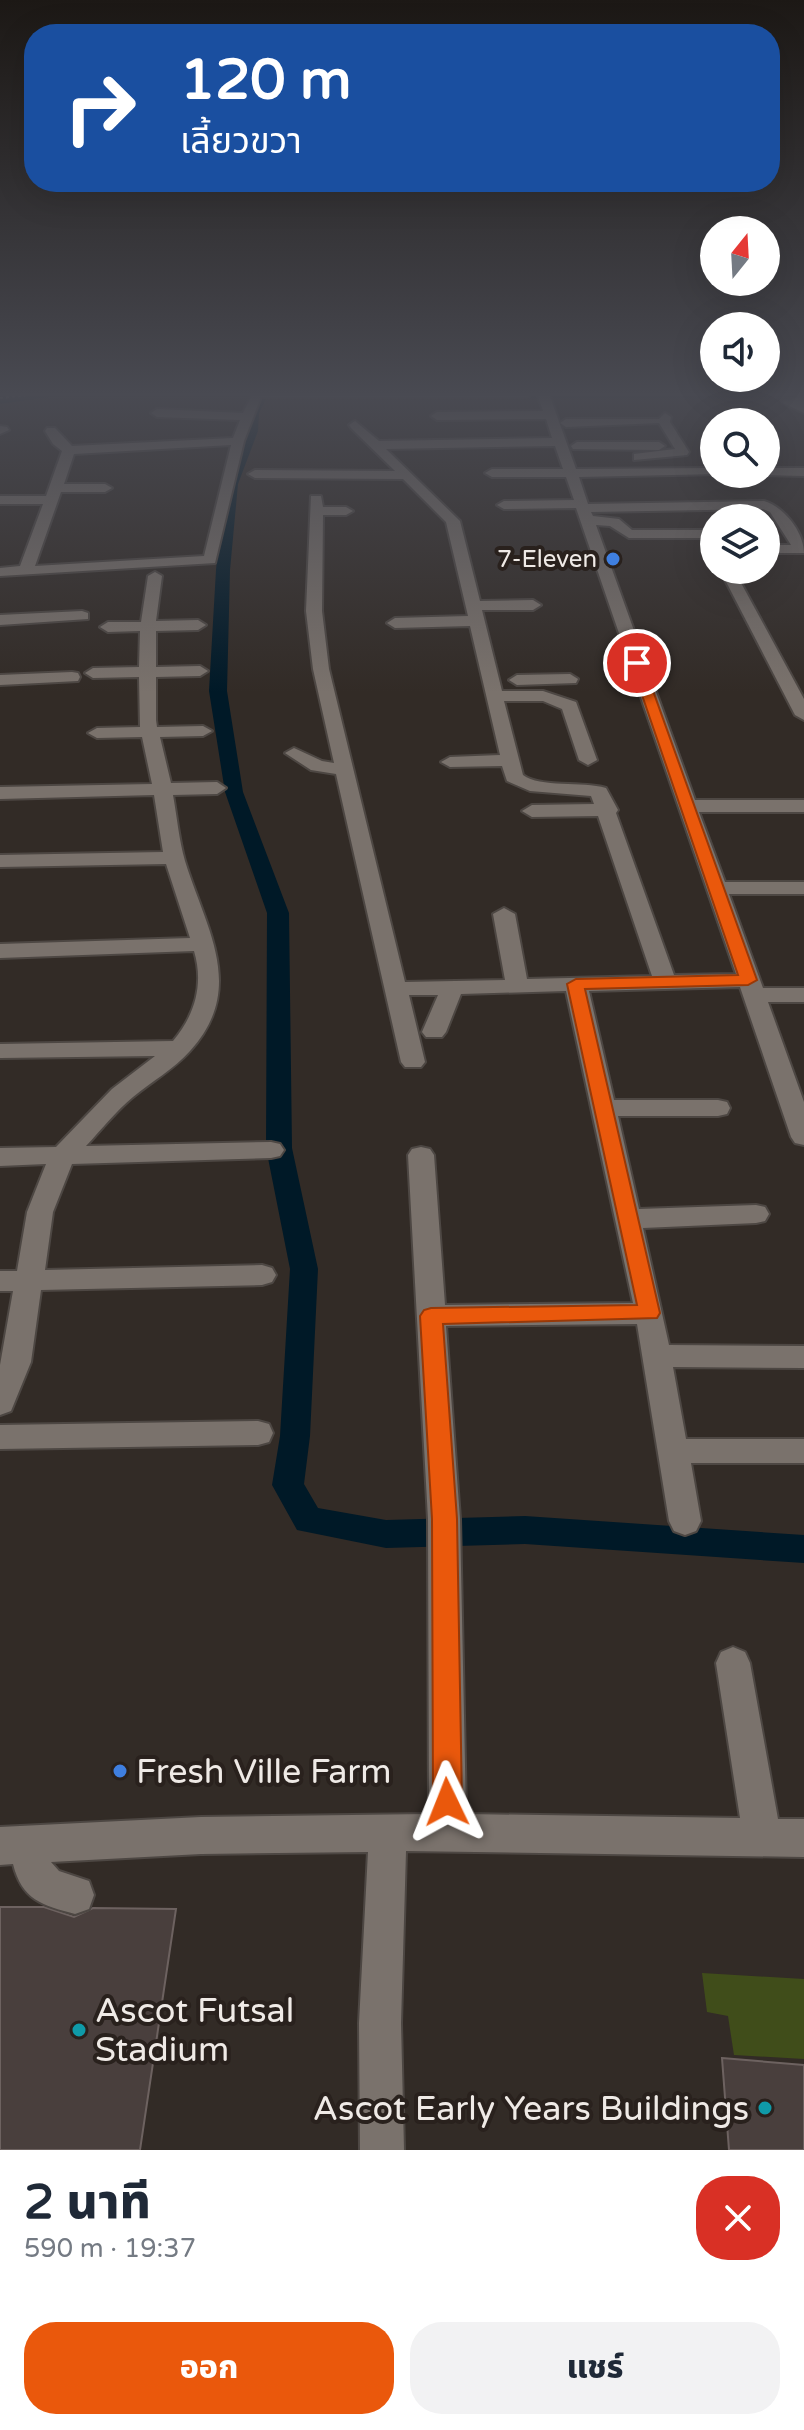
<!DOCTYPE html>
<html lang="th">
<meta charset="utf-8">
<style>
:root{--surface:#fff;--page:#f2f2f3;--text:#1f2937;--muted:#747a83;--accent:#ea580c}
body{margin:0;font-family:"Varela Round","Noto Sans Thai",sans-serif;background:var(--page);color:var(--text);height:100vh;display:flex;flex-direction:column;font-size:30px;white-space:nowrap}
*{box-sizing:border-box;margin:0}
p{font-size:26px;color:var(--muted)}
.icon{flex:none;width:44px;height:44px;fill:none;stroke:currentColor;stroke-width:2;stroke-linecap:round;stroke-linejoin:round}
.map{position:relative;height:2150px;overflow:hidden}
.drawer{display:flex;flex-direction:column;background:var(--surface);flex:1}
.drawer>*{flex:none}
.top-card{position:absolute;left:24px;top:24px;width:756px;height:168px;border-radius:32px;box-shadow:0 8px 32px #0002;background:#1a4fa0;color:#fff;overflow:hidden}
.needle{width:52px;rotate:18deg}
.buttons{position:absolute;left:700px;top:216px;display:grid;gap:16px}
.buttons a{display:grid;place-items:center;width:80px;height:80px;border-radius:50%;background:var(--surface);box-shadow:0 8px 32px #0002;font-size:40px}
.pin{position:absolute;display:grid;place-items:center;width:68px;height:68px;color:#fff;margin:-34px;border:4px solid #fff;border-radius:50%;box-shadow:0 2px 8px #0007}
.me{position:absolute;width:88px;margin:-44px;rotate:358deg;stroke-linejoin:round;filter:drop-shadow(0 0 6px #0008)}
.turn{display:flex;align-items:center;gap:28px;height:168px;padding:0 24px;font-size:36px}
.turn .icon{width:104px;height:104px;stroke-width:2.5}
.turn b{display:block;font-size:56px;line-height:68px}
.round{display:grid;place-items:center;flex:none;width:84px;height:84px;border-radius:32px;background:var(--page)}
.headline{display:flex;align-items:center;justify-content:space-between;height:136px;padding:0 24px}
h1{font-size:48px;font-weight:800;line-height:60px}
.button{display:flex;gap:16px;margin-top:auto;padding:16px 24px}
.button a{flex:1;height:92px;border-radius:32px;background:var(--accent);color:#fff;font-size:32px;font-weight:800;line-height:92px;text-align:center}
.button a+a{background:var(--page);color:var(--text)}
.map>svg:first-child{display:block}
</style>
<div class="map">
<svg width="804" height="2150" viewBox="0 0 804 2150">
<rect width="100%" height="100%" fill="#322b26"/>
<!-- green -->
<polygon fill="#404d1a" points="702,1973 804,1979 804,2059 734,2055 728,2016 707,2012"/>
<g fill="none" stroke-linecap="round" stroke-linejoin="round">
<!-- canal -->
<g fill="#001927" fill-rule="evenodd">
<polygon points="50,391 92,391 0,404 0,396"/>
<polygon points="258,391 270,391 259,413 258,431 238,484 230,570 227,691 243,792 289,913 292,1148 318,1269 310,1436 304,1484 318,1508 386,1520 525,1516 804,1535 804,1563 525,1544 386,1548 297,1530 272,1485 280,1436 290,1269 266,1148 267,913 225,792 209,691 216,570 224,484 246,431 247,413"/>
<polygon points="804,391 804,397 460,399 454,396 460,393"/>
</g>
</g>
<!-- building -->
<g fill="#493f3d" stroke="#6d6260" stroke-width="2">
<polygon points="0,1907 44,1907 74,1917 93,1908 176,1909 140,2150 0,2150"/>
<polygon points="722,2058 804,2065 804,2150 729,2150"/>
</g>
<g fill="none" stroke-linecap="round" stroke-linejoin="round">
<!-- minor casing -->
<g stroke="#4d4743" stroke-width="4">
<g id="minor">
<path d="M254 391H530L533 394 527 397H261L244 441 215 563 0 576V568L20 566 43 504H0V496H46L62 451 53 444 45 431 47 428H55L72 446 233 438 240 420 157 417 151 413 157 409 243 413ZM231 445 204 556 35 566 61 492H105L112 488 105 484H64L74 454Z"/>
<path d="M536 391H548L576 469 714 468V474H719L579 477 588 504 764 501C784 507 804 532 804 553H766V545H791L770 512 763 509 591 512 593 516 619 519 632 530H714V538H629L610 526 596 525 695 800H804V812H699L725 882H804V894H729L763 988H804V1002H768L804 1102V1145L795 1143 791 1137 740 987 589 991 614 1100H718L727 1102 730 1108 727 1114 718 1116H618L639 1209 756 1205 765 1207 769 1214 765 1221 756 1223 643 1228 669 1345 804 1346V1368L673 1367 686 1439H804V1463H691L701 1521 696 1531 685 1535 674 1531 669 1521 637 1324 446 1326 460 1519 466 1814 740 1818 716 1663 721 1652 733 1647 745 1652 750 1663 778 1819H804V1857L406 1851 401 2023 404 2150H360L359 2023 368 1852 201 1854 51 1862 59 1871 89 1881 94 1895 89 1909 75 1914C42 1905 22 1900 13 1864L0 1865V1827L201 1817 429 1814 428 1519 408 1155 412 1149 421 1147 430 1149 434 1155 445 1305 633 1303 566 991 461 994 446 1032 442 1037H426L422 1032 438 995H409L425 1062 421 1067H405L401 1062 336 774 311 770 285 753 294 748 322 761 334 763 313 669 306 611 311 496H321L323 507H346L353 511 346 515H323L322 611 329 669 405 982 505 980 493 914 504 908 515 914 527 979 652 976 598 816 532 817 522 811 532 805 594 804 591 796 530 791 507 781 502 766 450 767 441 762 450 757 500 755 470 626 395 628 387 623 395 618 468 616 446 522 403 479 255 478 248 474 255 470 395 471 351 428 349 425 355 421 379 441 552 438 546 419 437 420 431 416 437 412 543 411ZM555 446 563 469H492L485 473 492 477H566L574 500 504 501 497 505 504 509 576 508 736 974 674 975 616 813 618 810 606 788C582 781 540 788 523 775L504 701H543L562 709 579 760 588 765 597 760 576 702 543 691H502L482 610H533L541 605 533 600 480 601 460 521 386 449Z"/>
<polygon points="804,396 804,413 783,403 785,401"/>
<polygon points="665,413 671,417 670,422 689,452 687,455 634,460 634,454 675,449 659,423 566,427 560,423 566,419 659,419"/>
<polygon points="0,426 7,427 9,430 0,434"/>
<polygon points="577,442 659,442 665,446 659,450 573,449 571,446"/>
<polygon points="766,468 804,468 804,476 761,475 766,474"/>
<polygon points="720,570 734,570 804,699 804,720 795,715"/>
<path d="M155 572 162 576 156 621 198 620 206 625 198 630 156 631V667L200 666 208 671 200 676 156 677V720L157 727 203 726 212 731 203 736 160 737 171 783 217 782 226 788 217 794 173 795C177 817 179 840 185 861 206 929 247 988 190 1051 174 1069 151 1082 133 1097 116 1111 101 1130 86 1146L271 1142 280 1144 284 1150 280 1156 271 1158 72 1164 53 1212 45 1270 262 1265 272 1268 276 1275 272 1282 262 1285 41 1290 31 1362 11 1411 0 1415V1365L13 1291H0V1271H17L27 1212 46 1164 0 1166V1148L56 1147 112 1089 155 1056 0 1058V1044L173 1041C195 1015 204 984 194 951L0 958V944L190 938 166 864 0 867V855L163 852 154 795 0 799V787L152 784 142 737 97 738 88 733 97 728 140 727 139 677 93 678 85 673 93 668 139 667 140 631 108 632 100 627 108 622H141L148 576Z"/>
<polygon points="82,611 88,613 88,619 0,625 0,615"/>
<polygon points="72,672 78,673 80,677 78,681 0,685 0,675"/>
<polygon points="570,674 578,679 576,683 517,685 509,680 517,675"/>
<polygon points="258,1421 269,1424 273,1433 269,1442 258,1445 0,1449 0,1425"/>
</g>
</g>
<!-- path -->
<polyline stroke="#8b8580" stroke-width="2" stroke-dasharray="3 3" stroke-linecap="butt" points="0,398 69,391"/>
<!-- minor -->
<use href="#minor" fill="#7a726c" fill-rule="evenodd"/>
</g>
<!-- sky -->
<linearGradient id="sky" x2="0" y2="1"><stop stop-color="#1c1815"/><stop offset="0.57" stop-color="#494a52"/><stop offset="1" stop-color="#494a52" stop-opacity="0"/></linearGradient>
<rect width="804" height="692" fill="url(#sky)"/>
<!-- route -->
<polygon fill="#ea580c" stroke="#983908" stroke-width="2" points="637,659 643,663 757,980 748,985 585,989 660,1313 657,1318 443,1324 457,1519 462,1802 457,1812 447,1816 437,1812 433,1802 432,1519 420,1316 424,1310 431,1308 637,1305 567,984 576,979 738,975 631,663"/>
<!-- markers -->
<g fill="#3f7fe0" stroke="#29211d" stroke-width="3">
<circle cx="613" cy="559" r="8"/>
<circle cx="120" cy="1771" r="8"/>
</g>
<g fill="#0f9aa8" stroke="#29211d" stroke-width="3">
<circle cx="79" cy="2030" r="8"/>
<circle cx="765" cy="2108" r="8"/>
</g>
<g text-anchor="middle" stroke-width="8" stroke-linejoin="round" paint-order="stroke">
<!-- far-poi labels -->
<g font-size="24" fill="#efeae6" stroke="#29211d" text-anchor="end">
<text x="597" y="567">7-Eleven</text>
</g>
<!-- near-poi labels -->
<g font-size="34" fill="#efeae6" stroke="#29211d" text-anchor="start">
<text x="136" y="1783">Fresh Ville Farm</text>
<text x="95" y="2022">Ascot Futsal<tspan x="95" dy="39">Stadium</tspan></text>
<text x="749" y="2120" text-anchor="end">Ascot Early Years Buildings</text>
</g>
</g>
</svg>
<div class="buttons">
<a><svg class="needle" viewBox="-14 -14 28 28"><path d="M0-13l5 13h-10z" fill="#e53935"/><path d="M0 13l5-13h-10z" fill="#747a83"/></svg></a>
<a><svg class="icon" aria-label="sound" viewBox="0 0 24 24"><path d="M4 9h4l5-4v14l-5-4H4zM17 9q2 3 0 6"/></svg></a>
<a><svg class="icon" aria-label="search" viewBox="0 0 24 24"><circle cx="10" cy="10" r="6"/><path d="M15 15l6 6"/></svg></a>
<a><svg class="icon" aria-label="layers" viewBox="0 0 24 24"><path d="M12 4l9 5-9 5-9-5zM3 14l9 5 9-5"/></svg></a>
</div>
<div class="pin" style="left:637px;top:663px;background:#d93025"><svg class="icon" aria-label="arrive" viewBox="0 0 24 24"><path d="M6 21V4h12l-3 4 3 4H6"/></svg></div>
<svg class="me" style="left:447px;top:1802px" viewBox="-20 -20 40 40"><path d="M0-17L14 15 0 8-14 15z" fill="#ea580c" stroke="#fff" stroke-width="4"/></svg>
<div class="top-card">
<div class="turn"><svg class="icon" aria-label="right" viewBox="0 0 24 24"><path d="M7 20v-9h11M14 6l5 5-5 5"/></svg><div><b>120 m</b>เลี้ยวขวา</div></div>
</div>
</div>
<section class="drawer">
<div class="headline"><div><h1>2 นาที</h1><p>590 m · 19:37</p></div><a class="round" style="background:#d93025;color:#fff"><svg class="icon" aria-label="close" viewBox="0 0 24 24"><path d="M6 6l12 12M18 6L6 18"/></svg></a></div>
<div class="button"><a>ออก</a><a>แชร์</a></div>
</section>
